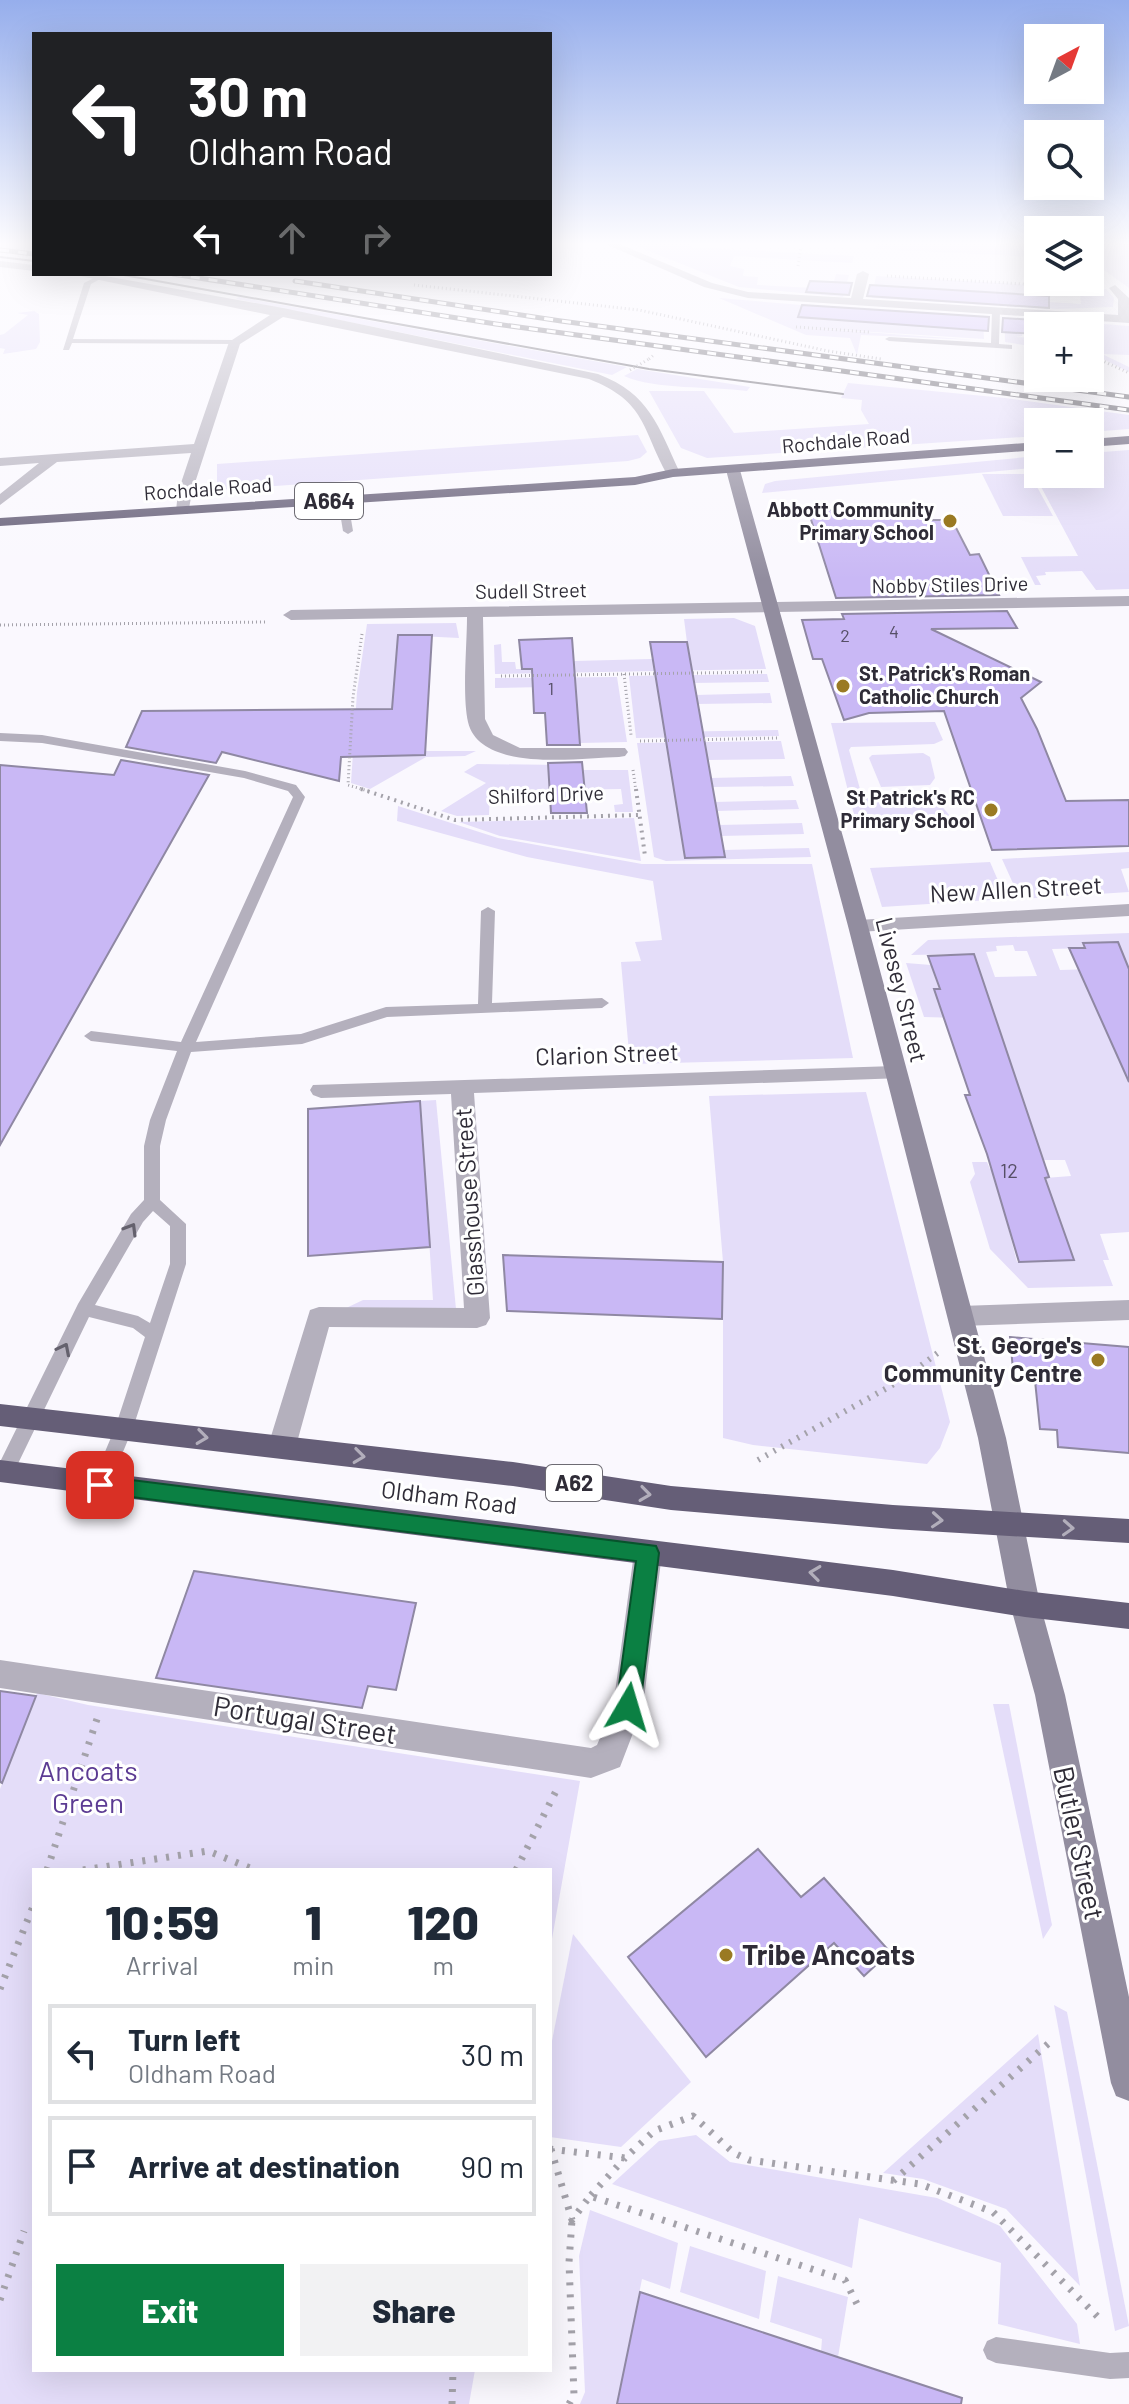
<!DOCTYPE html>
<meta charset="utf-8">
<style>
:root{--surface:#fff;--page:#f2f2f3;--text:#1f2937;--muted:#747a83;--line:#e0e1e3;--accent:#0b8043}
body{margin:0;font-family:Barlow,sans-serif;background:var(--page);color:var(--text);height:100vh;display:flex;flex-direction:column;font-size:30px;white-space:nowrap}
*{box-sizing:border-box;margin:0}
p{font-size:26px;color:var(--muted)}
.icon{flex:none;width:44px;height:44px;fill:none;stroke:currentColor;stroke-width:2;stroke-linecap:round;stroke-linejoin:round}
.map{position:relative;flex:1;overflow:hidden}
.side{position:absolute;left:32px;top:1868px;width:520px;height:504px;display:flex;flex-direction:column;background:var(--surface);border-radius:0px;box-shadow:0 8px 32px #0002}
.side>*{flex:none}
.guide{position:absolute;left:32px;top:32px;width:520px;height:244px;border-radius:0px;box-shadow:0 8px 32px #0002;background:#202124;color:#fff;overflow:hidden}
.needle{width:52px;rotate:41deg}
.buttons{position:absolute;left:1024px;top:24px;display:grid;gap:16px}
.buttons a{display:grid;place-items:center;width:80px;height:80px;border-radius:0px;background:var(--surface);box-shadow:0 8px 32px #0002;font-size:40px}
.pin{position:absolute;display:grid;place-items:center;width:68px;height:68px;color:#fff;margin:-34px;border-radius:16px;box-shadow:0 4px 12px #0006}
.me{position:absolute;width:88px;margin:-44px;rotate:7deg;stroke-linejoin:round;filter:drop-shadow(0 0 6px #0008)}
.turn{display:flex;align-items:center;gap:28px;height:168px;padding:0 24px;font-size:36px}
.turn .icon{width:104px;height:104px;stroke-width:2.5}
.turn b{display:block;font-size:56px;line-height:68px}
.lanes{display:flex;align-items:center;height:76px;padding:0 24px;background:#0003;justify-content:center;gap:40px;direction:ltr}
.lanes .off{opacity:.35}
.eta{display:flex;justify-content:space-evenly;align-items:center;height:136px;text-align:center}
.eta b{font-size:48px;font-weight:800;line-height:56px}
.cta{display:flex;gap:16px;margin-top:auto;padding:16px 24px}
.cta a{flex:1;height:92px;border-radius:0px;background:var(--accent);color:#fff;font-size:32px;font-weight:800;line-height:92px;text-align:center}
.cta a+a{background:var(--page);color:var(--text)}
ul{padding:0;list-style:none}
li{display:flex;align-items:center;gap:24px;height:100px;margin:0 16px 12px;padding:0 8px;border:4px solid var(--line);border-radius:0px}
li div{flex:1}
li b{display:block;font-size:30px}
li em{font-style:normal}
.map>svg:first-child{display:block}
</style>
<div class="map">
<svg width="1129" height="2404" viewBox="0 0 1129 2404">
<rect width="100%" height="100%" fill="#faf8fe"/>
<!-- green -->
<g fill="#e4ddf9" fill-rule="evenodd">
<polygon points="629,243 691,243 691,247 854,256 852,263 734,256 730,266 744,269 743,276 758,277 757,285 832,289 836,274 849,275 843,297 739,287"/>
<polygon points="855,243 1038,243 1038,257 876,249 877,244"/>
<polygon points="1090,243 1129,243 1129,288 1090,260"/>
<path d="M876 276 1106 289 1114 298 1113 307 1058 309 872 298ZM886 286 990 294V300L886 294 882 291ZM997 293 1080 294 1081 304 998 299Z"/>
<polygon points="239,297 627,367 612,375 236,299"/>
<polygon points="719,298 802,305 798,317 827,320 816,310 817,306 983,317 984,339 794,327 976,340 861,335 857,355 850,338 806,335"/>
<polygon points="34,311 39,314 40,342 36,349 3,354 5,349 0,348 0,335 4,334 28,315 17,313"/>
<polygon points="1009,318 1070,322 1070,326 1023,322 1022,336 1016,337 1038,338 1038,361 1029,362 1030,346 1005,342 1005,320"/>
<polygon points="1090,323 1129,326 1129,355 1102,354 1129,367 1129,372 1091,353"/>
<path d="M637 369 750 387 747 391C710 386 656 390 624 376Z"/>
<polygon points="848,383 1005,398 1129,415 1129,429 1090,432 1090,422 1038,422 1038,436 707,458 681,448 649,391 704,391 734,433 869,424 861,410 862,400 841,398"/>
<polygon points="638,435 647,452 640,458 628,461 217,490 217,464"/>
<polygon points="1129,450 1129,589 1096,590 1082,571 1045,572 1046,575 1036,576 1041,585 1035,585 1021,557 1078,556 1031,468 762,493 765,484 775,481 1038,456 1038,474 1090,474 1090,453"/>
<polygon points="982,474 1030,474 1053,516 1003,516"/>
<polygon points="734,618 755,626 766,669 495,674 494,645 501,644 502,662 515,662 516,669 537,669 537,662 689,658 684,619"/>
<polygon points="456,623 459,638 398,635 390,755 425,755 426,751 476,751 465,756 426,757 370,789 351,783 357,692 367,624"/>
<polygon points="767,674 769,682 692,683 666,732 778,730 779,736 636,738 629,676"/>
<polygon points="617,677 627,742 580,743 575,681 544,687 495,688 495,678"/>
<polygon points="770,693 772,703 697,704 695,695"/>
<polygon points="935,722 943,740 934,744 851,747 849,750 860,789 848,791 831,723"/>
<polygon points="781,741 785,759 707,760 724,850 809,848 811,857 666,861 654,857 637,743"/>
<polygon points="923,753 930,757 935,778 930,785 881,787 869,758 872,755"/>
<polygon points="477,764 561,765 562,770 628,770 633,812 615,812 614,805 623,804 621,789 490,791 489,815 457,816 441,811 486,783 464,772"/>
<polygon points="791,776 794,786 712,787 710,778"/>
<polygon points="850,798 935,798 950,816 947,821 856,823"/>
<polygon points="796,800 799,809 716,811 715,802"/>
<polygon points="398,806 498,838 642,864 812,864 853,1058 630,1064 621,962 641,961 635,942 662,940 653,881 527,857 397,821"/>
<polygon points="634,818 641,861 500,836 459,822"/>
<polygon points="802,823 804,834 721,836 719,825"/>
<polygon points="1129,852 1129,868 1121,869 1129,892 1020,899 1002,859"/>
<polygon points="990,862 1006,899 882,907 870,868"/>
<path d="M1129 933V969L1118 942 1083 943 1085 948 1052 949 1060 970 1094 969 1098 1012 1104 1026H1110L1113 1046 1119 1061H1125L1129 1081V1232L1100 1234 1109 1260H1103L1113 1286 1028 1288 990 1249 970 1182 975 1174 972 1162H987L990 1169 999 1168 1049 1190 1045 1178 1071 1176 1065 1160H1043L996 1019 924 1017 906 963 931 965 939 989H934L936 995 982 1010 961 954 911 955 928 940ZM1013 945 1015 951H1027L1037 976 995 977 986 952 997 951 996 946ZM1003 1208 1065 1260 1017 1262Z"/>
<polygon points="866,1092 950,1422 940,1448 927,1464 753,1445 723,1438 723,1262 709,1096"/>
<polygon points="436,1100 456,1309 342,1310 363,1300 433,1300 420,1101"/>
<polygon points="37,1693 88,1705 580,1781 550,1950 550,1870 34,1870 34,2370 475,2370 469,2404 0,2404 0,1789"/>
<polygon points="993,1704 1009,1704 1052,1925 1043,1939"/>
<polygon points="573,1934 691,2082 621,2147 550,2137 550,2051"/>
<polygon points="1054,2005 1067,2012 1129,2326 1115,2331"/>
<polygon points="1038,2034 1080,2286 1006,2209 923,2179 883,2173"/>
<polygon points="696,2135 730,2162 937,2198 1000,2226 1077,2324 1080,2344 998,2324 1001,2263 859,2218 852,2268 612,2184 659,2141"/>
<polygon points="590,2210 678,2243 670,2289 642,2279 617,2404 580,2404 585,2392 579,2256"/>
<polygon points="690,2246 766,2271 759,2319 680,2292"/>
<polygon points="778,2276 848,2297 838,2357 821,2352 822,2339 770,2322"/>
</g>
<!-- building -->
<g fill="#c9b8f5" stroke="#8f88a3" stroke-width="2">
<polygon points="810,281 852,283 849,295 806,292"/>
<polygon points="870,285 1049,296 1049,308 867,296"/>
<polygon points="802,305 989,317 988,331 798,317"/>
<polygon points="1003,318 1049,321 1050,326 1038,326 1038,334 1002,332"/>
<polygon points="872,506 924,506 930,520 952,520 970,555 979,554 999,595 836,598 808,510 863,509"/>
<polygon points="1007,611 1017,628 931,629 1041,682 1021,698 1037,729 1066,801 1129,800 1129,846 992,850 944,711 869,713 844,720 822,659 813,659 802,620 844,619 842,614"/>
<polygon points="398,635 432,635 425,755 341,757 339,781 222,752 216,763 126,747 142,711 392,709"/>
<polygon points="572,638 580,745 547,745 545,713 534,713 532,669 522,669 519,640"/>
<polygon points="650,642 687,642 725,857 685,858"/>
<polygon points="121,760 209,775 0,1145 0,765 114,775"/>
<polygon points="582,762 587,813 551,813 548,763"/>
<polygon points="1118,942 1129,969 1129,1082 1069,948 1085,948 1083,943"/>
<polygon points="974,954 1049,1177 1045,1178 1074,1260 1019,1262 987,1154 965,1095 970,1095 934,989 940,989 928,956"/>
<polygon points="420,1101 430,1247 308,1256 308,1109"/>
<polygon points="503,1255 723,1262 722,1319 507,1311"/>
<polygon points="1010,1337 1129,1347 1129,1453 1058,1447 1057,1430 1040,1429 1034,1371 1013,1370"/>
<polygon points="194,1571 416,1603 396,1690 368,1686 362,1708 156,1678"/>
<polygon points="0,1691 36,1696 2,1783 0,1782"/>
<polygon points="758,1849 801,1897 824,1878 890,1952 864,1976 834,1943 706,2057 628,1957"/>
<polygon points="640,2292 962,2398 961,2404 617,2404"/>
</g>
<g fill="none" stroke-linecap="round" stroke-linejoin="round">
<!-- path-far3 -->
<g stroke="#a4a2aa" stroke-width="3" stroke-dasharray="1 3" stroke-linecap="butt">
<polyline points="798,266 801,247"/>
<polyline points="887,276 1092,288"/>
<polyline points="414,285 639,310 828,351 881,359"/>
<polyline points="796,327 869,332"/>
<polyline points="1090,355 1129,373"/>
<polyline points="649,359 655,354"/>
<polyline points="0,625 267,622"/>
<polyline points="362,634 353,697 348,785 368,791"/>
<polyline points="624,674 631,735"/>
<polyline points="501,676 763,672"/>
<polyline points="640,741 778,738"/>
<polyline points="633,770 636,791"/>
</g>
<!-- path-far2 -->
<g stroke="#a4a2aa" stroke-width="4" stroke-dasharray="2 5" stroke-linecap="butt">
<polyline points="361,789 455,820 639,815"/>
<polyline points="636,789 645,856"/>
</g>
<!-- path-far1 -->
<polyline stroke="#a4a2aa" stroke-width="6" stroke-dasharray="2 7" stroke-linecap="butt" points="758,1460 903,1379 939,1352"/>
<!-- path -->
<g stroke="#a4a2aa" stroke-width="7" stroke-dasharray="3 9" stroke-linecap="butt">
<polyline points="47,1870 97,1719"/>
<polyline points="83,1870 208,1851 255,1870"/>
<polyline points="516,1870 557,1789"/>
<polyline points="0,1989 34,1904"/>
<polyline points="550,2149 625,2158 654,2131 693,2116 734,2153 749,2160 920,2184 993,2212 1101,2320"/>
<polyline points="551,2149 572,2220 590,2196 845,2280 859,2308"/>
<polyline points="893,2181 1050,2042"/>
<polyline points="591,2195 625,2158"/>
<polyline points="0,2300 24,2231"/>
<polyline points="452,2404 453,2370"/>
<polyline points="569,2404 574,2395 569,2262 572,2220"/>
</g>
<!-- lane -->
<g fill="#b4b0bd" fill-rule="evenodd">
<polygon points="98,276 102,278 91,284 73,339 235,340 239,342 235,344 72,343 69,350 63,350 84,283"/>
<polygon points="996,309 1000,311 999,344 1012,345 1012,349 889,341 885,339 889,337 991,343 992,311"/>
<polygon points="341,486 346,489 353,531 348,534 343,531 336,489"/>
<path d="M0 733 42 735 245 771 296 785 305 797 196 1042 301 1034 386 1007 478 1004 481 911 488 907 495 911 492 1003 602 998 609 1003 602 1008 387 1017 302 1044 191 1052 166 1120 160 1146V1200L186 1224V1264L133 1428 107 1490 100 1493 93 1490 91 1485 115 1428 145 1337 133 1328 89 1317 12 1476 0 1477V1462L78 1304 131 1214 144 1200V1146L150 1120 177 1051 91 1041 84 1036 91 1031 181 1042 293 797 288 791 244 778 42 743 0 741ZM153 1211 170 1226V1264L150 1323 138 1316 95 1305 143 1222Z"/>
<polygon points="996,2337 1110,2353 1129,2352 1129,2378 1110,2379 996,2363 987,2359 983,2350 987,2341"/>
</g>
<!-- street -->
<g fill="#b4b0bd" fill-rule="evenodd">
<polygon points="603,243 617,243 712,283 748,292 851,298 857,274 863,271 869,274 863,299 1118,315 1118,299 1109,288 1115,285 1129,298 1129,323 748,298 704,287"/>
<polygon points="0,261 34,265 34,271 0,267"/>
<path d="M70 274H94L283 308 598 374C650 394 658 426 680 473L668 476C641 428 647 402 589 379L283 317 240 344 192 492 188 514H178L176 511 178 492 191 453 57 462 0 505V494L39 463 0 466V458L194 444 229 342 270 315Z"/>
<path d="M1129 596V606L483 617 485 719 493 735 520 748H625L628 752 625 756 619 757C579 758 480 773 468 722 462 695 467 646 467 617L291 620 283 615 291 610Z"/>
<polygon points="1129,904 1129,916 858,932 848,926 858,920"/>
<polygon points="895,1066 903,1068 906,1073 903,1078 474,1093 490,1318 486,1325 477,1328 329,1327 296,1446 292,1454 282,1457 272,1454 268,1446 310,1310 319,1307 464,1308 451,1094 321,1098 313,1095 310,1090 313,1085"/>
<polygon points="1129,1300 1129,1320 961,1326 952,1323 948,1316 952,1309 961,1306"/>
<polygon points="648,1541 658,1544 662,1553 643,1707 620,1767 591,1778 0,1688 0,1660 591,1748 597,1745 613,1707 634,1553 638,1544"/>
</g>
<!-- secondary -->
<polygon fill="#928d9f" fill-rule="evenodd" points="733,466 740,470 868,926 1006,1438 1040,1604 1065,1695 1129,1997 1129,2101 1116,2096 1111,2083 1035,1695 1010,1604 978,1438 848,926 726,470"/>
<!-- highway -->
<g fill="#655e77" fill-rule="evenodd">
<polygon points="1129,436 1129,444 1090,447 1090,439"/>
<polygon points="1038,442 1038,450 673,477 635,485 0,526 0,518 635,477 673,469"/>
<polygon points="0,1404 513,1462 671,1486 893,1505 1129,1519 1129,1543 893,1529 671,1510 513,1486 0,1426"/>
<polygon points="0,1460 893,1570 1025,1591 1129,1603 1129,1629 1025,1617 893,1596 0,1482"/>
</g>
<!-- tram -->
<g stroke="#64616b" stroke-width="2">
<polyline points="0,257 34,261"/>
<polyline points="118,274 649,369 843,394"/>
</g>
<!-- rail casing -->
<g stroke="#64616b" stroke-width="5">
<g id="rail">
<polyline points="0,250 34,254"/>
<polyline points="173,274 496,324 1129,410"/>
<polyline points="295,281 561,321 1129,397"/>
</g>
</g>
<!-- rail -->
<use href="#rail" stroke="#fff" stroke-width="3" stroke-dasharray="9" stroke-linecap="butt"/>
<!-- path-bridge -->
<polyline stroke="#a4a2aa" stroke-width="3" stroke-dasharray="1 3" stroke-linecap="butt" points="630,370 649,359"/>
</g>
<!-- one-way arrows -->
<defs><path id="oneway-chevron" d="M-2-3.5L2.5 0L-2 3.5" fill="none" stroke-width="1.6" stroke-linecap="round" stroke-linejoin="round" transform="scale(2)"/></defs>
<g stroke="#64616d">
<use href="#oneway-chevron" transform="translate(131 1229) rotate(-59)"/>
<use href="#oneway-chevron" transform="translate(64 1349) rotate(-63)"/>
</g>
<g stroke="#b2aebb">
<use href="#oneway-chevron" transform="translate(202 1437) rotate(7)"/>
<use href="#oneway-chevron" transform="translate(359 1456) rotate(7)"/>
<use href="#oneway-chevron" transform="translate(645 1494) rotate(8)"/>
<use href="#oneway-chevron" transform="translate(937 1520) rotate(4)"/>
<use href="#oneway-chevron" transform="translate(1068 1528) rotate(3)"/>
<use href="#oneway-chevron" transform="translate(815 1573) rotate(-173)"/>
</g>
<!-- sky -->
<linearGradient id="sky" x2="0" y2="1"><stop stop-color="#96aeec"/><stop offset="0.42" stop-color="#fdfcff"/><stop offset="1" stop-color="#fdfcff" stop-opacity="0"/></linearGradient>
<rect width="1129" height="579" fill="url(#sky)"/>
<!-- route -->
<polygon fill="#0b8043" stroke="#07532c" stroke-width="2" points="100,1476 656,1546 659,1553 640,1707 636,1714 628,1717 620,1714 616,1707 636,1561 100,1493 93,1491 90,1485 93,1478"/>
<!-- markers -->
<g fill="#9a7a23" stroke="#fff" stroke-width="3">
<circle cx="950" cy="521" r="8"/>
<circle cx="843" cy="686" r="8"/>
<circle cx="991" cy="810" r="8"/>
<circle cx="1098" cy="1360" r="8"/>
<circle cx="726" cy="1955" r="8"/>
</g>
<g text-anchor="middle" stroke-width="6" stroke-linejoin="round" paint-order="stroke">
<!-- far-number labels -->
<g font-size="18" fill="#564f66">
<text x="894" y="638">4</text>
<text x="845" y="642">2</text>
<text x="551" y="695">1</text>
</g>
<!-- far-street labels -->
<g font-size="20" fill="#2f2c37" stroke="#fff">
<text transform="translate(846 441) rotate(-5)" y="7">Rochdale Road</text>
<text transform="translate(208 489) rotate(-4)" y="7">Rochdale Road</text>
<text transform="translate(950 585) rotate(-1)" y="7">Nobby Stiles Drive</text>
<text transform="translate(531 591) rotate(-1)" y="7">Sudell Street</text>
<text transform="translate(546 795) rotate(-2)" y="7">Shilford Drive</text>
</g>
<!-- far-poi labels -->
<g font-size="20" font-weight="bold" fill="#2f2c37" stroke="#fff" text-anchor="end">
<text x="934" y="517">Abbott Community<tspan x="934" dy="23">Primary School</tspan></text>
<text x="859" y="681" text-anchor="start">St. Patrick's Roman<tspan x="859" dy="23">Catholic Church</tspan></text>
<text x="975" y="805">St Patrick's RC<tspan x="975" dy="23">Primary School</tspan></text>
</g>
<!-- number labels -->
<g font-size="20" fill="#564f66">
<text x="1009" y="1178">12</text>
</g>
<!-- shield labels -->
<g fill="#fff" stroke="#6d6b73" stroke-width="2">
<rect x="295" y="483" width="68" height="36" rx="6"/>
<rect x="546" y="1465" width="56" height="36" rx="6"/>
</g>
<g font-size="22" font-weight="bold" fill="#2f2c37">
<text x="329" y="509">A664</text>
<text x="574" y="1491">A62</text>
</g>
<!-- street labels -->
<g font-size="24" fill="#2f2c37" stroke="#fff">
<text transform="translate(1016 890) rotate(-3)" y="8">New Allen Street</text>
<text transform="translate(901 990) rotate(76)" y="8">Livesey Street</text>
<text transform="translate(607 1055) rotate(-2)" y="8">Clarion Street</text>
<text transform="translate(470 1202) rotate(-94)" y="8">Glasshouse Street</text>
<text transform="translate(449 1498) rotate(7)" y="8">Oldham Road</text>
</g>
<!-- poi labels -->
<g font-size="24" font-weight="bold" fill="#2f2c37" stroke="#fff" text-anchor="end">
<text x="1082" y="1354">St. George's<tspan x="1082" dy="28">Community Centre</tspan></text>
</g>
<!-- near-street labels -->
<g font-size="28" fill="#2f2c37" stroke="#fff">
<text transform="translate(305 1720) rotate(9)" y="10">Portugal Street</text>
<text transform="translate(1079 1843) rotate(78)" y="10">Butler Street</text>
</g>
<!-- near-park labels -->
<g font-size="28" fill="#5c3b93" stroke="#fff">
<text x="88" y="1781">Ancoats<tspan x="88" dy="32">Green</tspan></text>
</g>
<!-- near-poi labels -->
<g font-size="28" font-weight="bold" fill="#2f2c37" stroke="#fff" text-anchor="start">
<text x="742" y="1965">Tribe Ancoats</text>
</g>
</g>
</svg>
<div class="buttons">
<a><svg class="needle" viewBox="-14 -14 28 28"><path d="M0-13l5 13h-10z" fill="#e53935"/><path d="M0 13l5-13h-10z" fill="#747a83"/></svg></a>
<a><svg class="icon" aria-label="search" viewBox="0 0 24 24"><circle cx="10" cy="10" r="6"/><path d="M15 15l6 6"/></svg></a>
<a><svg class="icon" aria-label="layers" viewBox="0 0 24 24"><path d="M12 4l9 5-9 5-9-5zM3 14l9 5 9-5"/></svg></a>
<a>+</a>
<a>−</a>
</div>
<div class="pin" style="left:100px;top:1485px;background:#d93025"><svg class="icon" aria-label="arrive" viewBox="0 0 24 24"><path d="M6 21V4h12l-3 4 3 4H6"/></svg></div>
<svg class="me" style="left:628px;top:1707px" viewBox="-20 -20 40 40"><path d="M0-17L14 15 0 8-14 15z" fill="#0b8043" stroke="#fff" stroke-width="4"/></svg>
<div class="guide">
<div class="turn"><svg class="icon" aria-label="left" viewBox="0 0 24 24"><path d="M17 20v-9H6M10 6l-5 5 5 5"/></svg><div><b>30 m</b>Oldham Road</div></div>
<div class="lanes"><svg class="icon" aria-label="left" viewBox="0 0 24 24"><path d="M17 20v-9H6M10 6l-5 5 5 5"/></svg><svg class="icon off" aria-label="ahead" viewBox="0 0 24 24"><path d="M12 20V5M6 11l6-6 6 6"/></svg><svg class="icon off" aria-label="right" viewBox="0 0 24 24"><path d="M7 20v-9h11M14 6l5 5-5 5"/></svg></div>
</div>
<section class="side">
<div class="eta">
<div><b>10:59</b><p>Arrival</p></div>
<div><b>1</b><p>min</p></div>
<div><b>120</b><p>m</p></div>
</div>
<ul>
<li><svg class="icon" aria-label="left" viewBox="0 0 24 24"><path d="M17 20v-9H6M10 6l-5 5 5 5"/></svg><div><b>Turn left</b><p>Oldham Road</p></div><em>30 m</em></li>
<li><svg class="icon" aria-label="arrive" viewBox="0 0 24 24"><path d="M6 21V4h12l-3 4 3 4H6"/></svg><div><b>Arrive at destination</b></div><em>90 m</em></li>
</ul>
<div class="cta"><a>Exit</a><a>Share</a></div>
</section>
</div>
